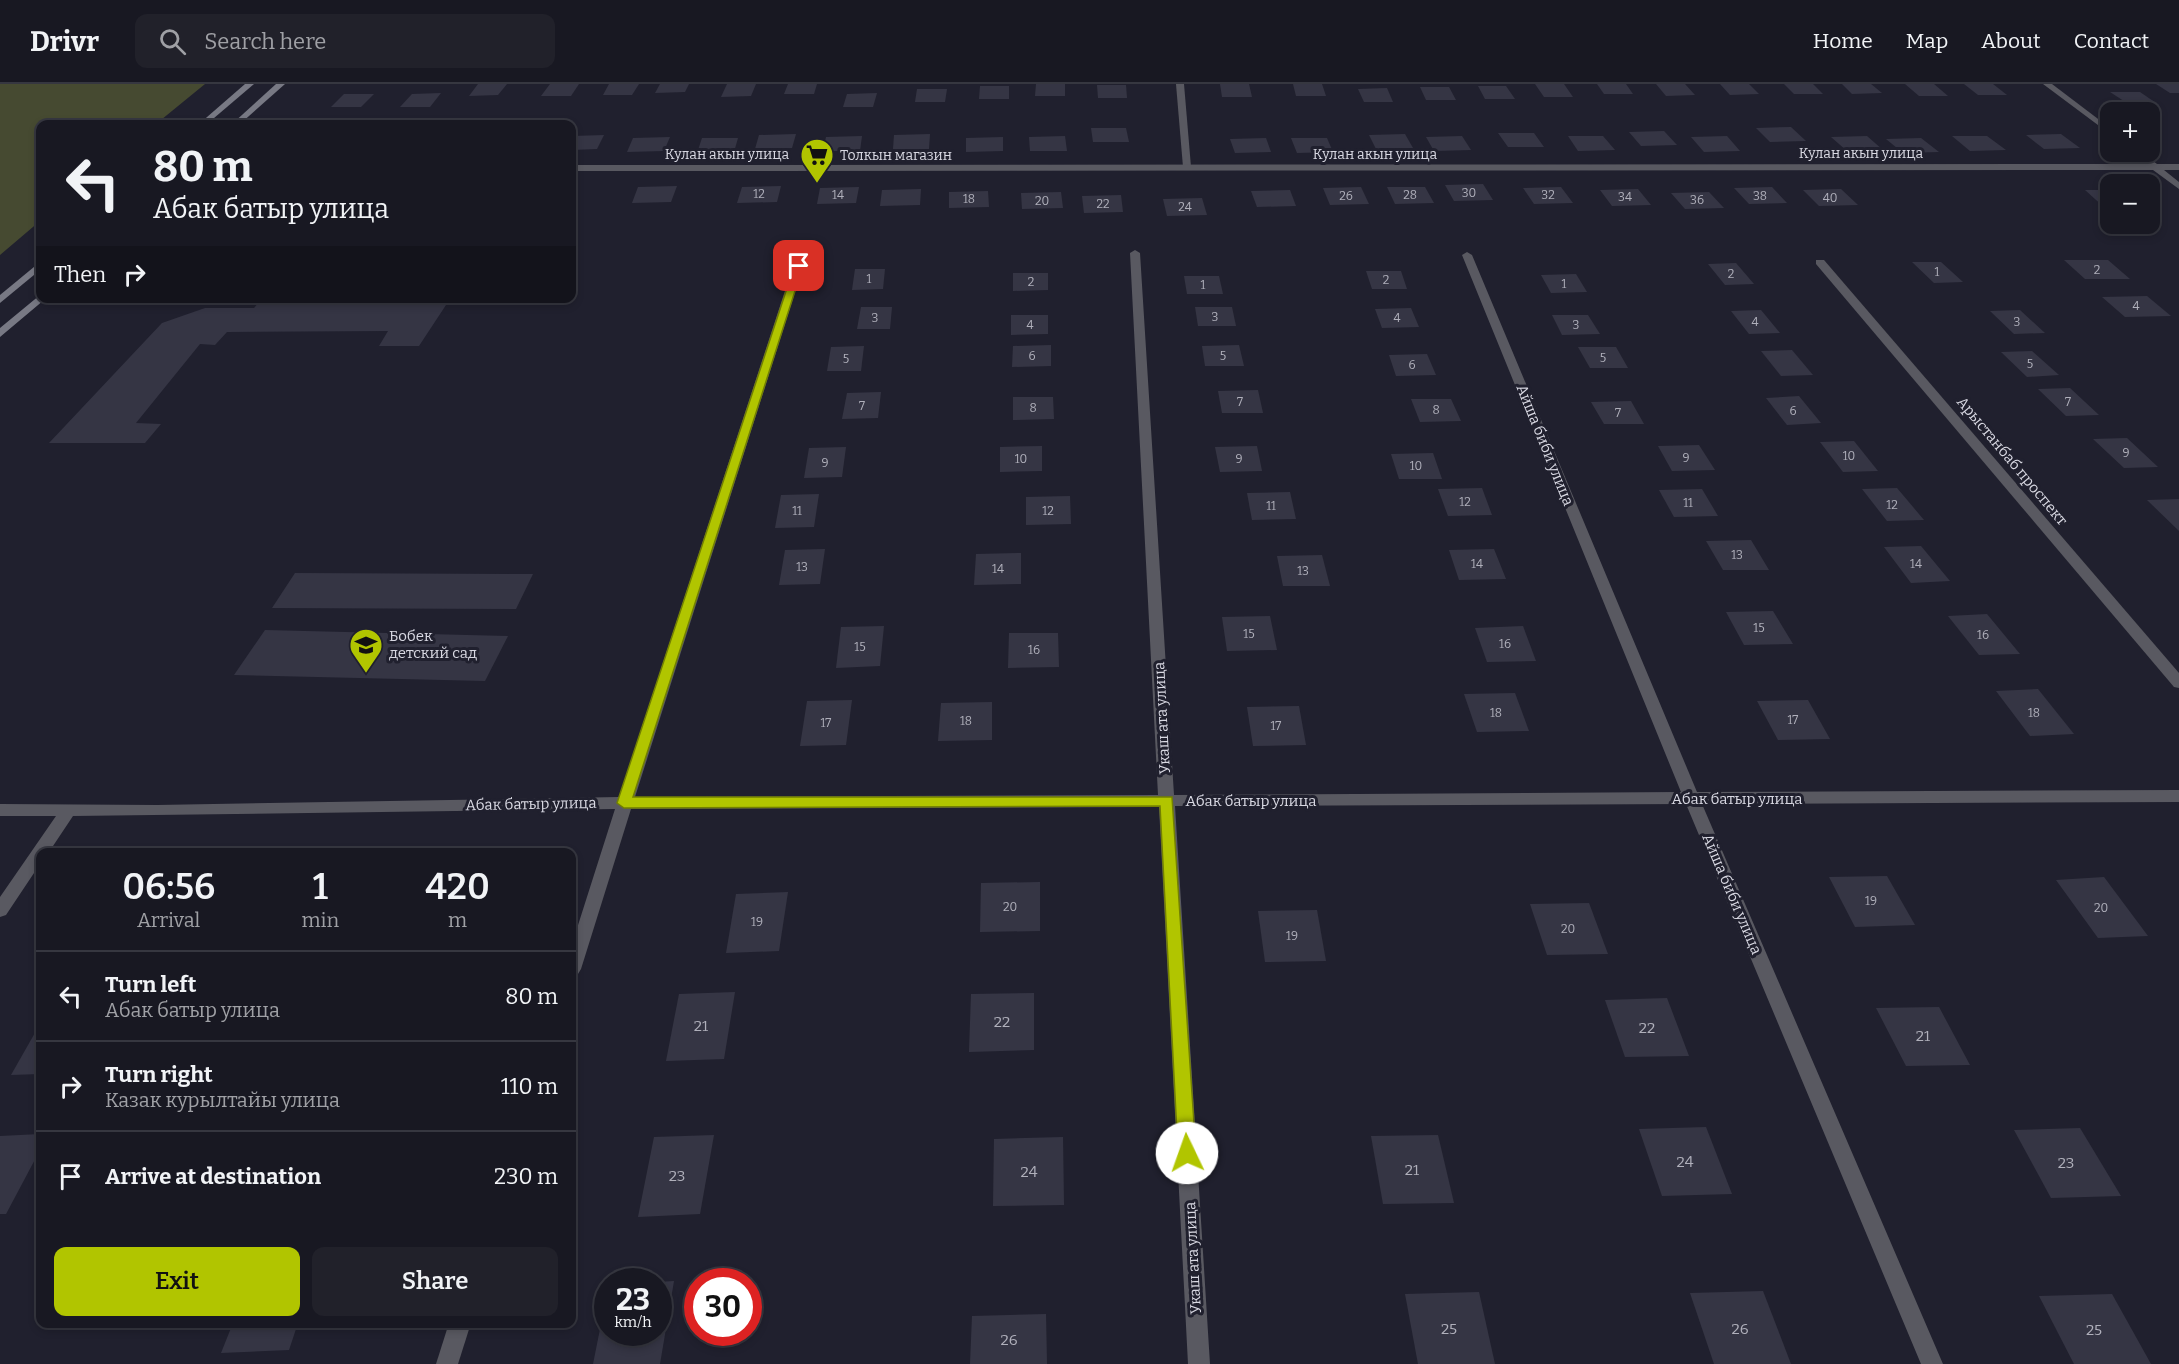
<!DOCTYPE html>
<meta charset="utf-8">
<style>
:root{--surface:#181822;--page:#21212a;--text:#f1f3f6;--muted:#9fa0a5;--line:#363740;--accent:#b1c500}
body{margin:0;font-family:Bitter,serif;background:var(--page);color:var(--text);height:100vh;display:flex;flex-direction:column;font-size:22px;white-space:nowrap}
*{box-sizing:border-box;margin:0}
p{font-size:20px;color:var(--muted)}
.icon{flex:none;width:33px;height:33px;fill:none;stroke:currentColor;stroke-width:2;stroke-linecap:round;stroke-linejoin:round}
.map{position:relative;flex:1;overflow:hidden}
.details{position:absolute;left:36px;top:764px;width:540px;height:480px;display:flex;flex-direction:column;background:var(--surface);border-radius:12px;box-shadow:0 3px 9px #0003,0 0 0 2px var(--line)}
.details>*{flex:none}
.guide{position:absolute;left:36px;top:36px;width:540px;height:183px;border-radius:12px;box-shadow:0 3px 9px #0003,0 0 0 2px var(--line);background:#181822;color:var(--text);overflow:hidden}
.buttons{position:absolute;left:2100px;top:18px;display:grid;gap:12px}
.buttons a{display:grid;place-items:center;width:60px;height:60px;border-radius:12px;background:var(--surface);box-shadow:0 3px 9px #0003,0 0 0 2px var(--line);font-size:30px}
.speed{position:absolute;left:594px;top:1184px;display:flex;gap:12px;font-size:30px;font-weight:700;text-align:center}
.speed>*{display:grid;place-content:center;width:78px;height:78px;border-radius:50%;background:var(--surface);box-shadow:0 3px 9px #0003,0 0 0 2px var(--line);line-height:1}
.speed small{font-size:15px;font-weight:400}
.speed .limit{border:9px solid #d22;background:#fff;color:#111}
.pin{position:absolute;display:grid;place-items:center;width:51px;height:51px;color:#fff;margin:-26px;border-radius:12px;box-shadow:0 3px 9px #0006}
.me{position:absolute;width:66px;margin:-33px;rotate:357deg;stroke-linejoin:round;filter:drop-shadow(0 0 4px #0008)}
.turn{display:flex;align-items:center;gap:21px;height:126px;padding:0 18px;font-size:27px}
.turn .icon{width:78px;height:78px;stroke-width:2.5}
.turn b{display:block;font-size:42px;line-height:51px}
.then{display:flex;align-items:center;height:57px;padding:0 18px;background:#0003;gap:12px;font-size:22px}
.eta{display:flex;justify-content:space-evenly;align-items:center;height:102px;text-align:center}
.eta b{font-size:36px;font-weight:600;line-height:42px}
.button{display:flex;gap:12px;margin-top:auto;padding:12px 18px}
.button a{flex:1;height:69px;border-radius:12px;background:var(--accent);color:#111;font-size:24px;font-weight:600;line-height:69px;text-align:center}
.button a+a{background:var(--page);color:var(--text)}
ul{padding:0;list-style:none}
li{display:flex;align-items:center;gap:18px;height:90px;padding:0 18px;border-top:2px solid var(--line)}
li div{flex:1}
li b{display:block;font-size:22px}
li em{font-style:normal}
header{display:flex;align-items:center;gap:36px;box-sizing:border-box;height:84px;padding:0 30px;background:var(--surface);border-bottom:2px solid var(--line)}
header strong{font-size:28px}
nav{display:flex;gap:33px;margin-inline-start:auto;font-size:21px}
.search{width:420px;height:54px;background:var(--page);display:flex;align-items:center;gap:15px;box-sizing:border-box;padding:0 21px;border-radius:12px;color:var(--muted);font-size:22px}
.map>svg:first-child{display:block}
</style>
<header>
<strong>Drivr</strong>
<div class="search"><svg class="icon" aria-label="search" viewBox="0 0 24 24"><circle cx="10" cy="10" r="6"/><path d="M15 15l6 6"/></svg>Search here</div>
<nav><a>Home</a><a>Map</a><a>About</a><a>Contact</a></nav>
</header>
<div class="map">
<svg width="2179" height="1280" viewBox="0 0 2179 1280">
<rect width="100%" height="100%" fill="#20202e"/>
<!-- green -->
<polygon fill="#464a31" points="0,0 205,0 156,40 40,40 40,137 0,171"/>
<!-- building -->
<g fill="#353544">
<polygon points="478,0 507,0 498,11 469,12"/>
<polygon points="550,0 579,0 571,12 541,12"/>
<polygon points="609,0 639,0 632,11 603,11"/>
<polygon points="660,0 689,0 685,8 655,9"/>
<polygon points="727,0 756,0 751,12 721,13"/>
<polygon points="788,0 817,0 814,10 784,10"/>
<polygon points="1036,0 1065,0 1065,12 1035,12"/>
<polygon points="1220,0 1249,0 1252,13 1222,13"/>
<polygon points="1293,0 1322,0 1326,12 1296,12"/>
<polygon points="1535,0 1564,0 1573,13 1544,13"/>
<polygon points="1597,0 1626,0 1633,10 1604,10"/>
<polygon points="1656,0 1685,0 1695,11 1666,12"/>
<polygon points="1720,0 1749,0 1759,10 1730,11"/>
<polygon points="1784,0 1813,0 1823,10 1794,10"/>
<polygon points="1842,0 1871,0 1882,9 1852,10"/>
<polygon points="1905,0 1934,0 1948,12 1919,12"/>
<polygon points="1964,0 1993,0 2007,11 1978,11"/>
<polygon points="2156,0 2179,0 2179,9 2170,9"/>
<polygon points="1097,1 1126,1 1127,14 1098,14"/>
<polygon points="980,2 1009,2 1009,15 979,15"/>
<polygon points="1478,2 1506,2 1515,15 1485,15"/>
<polygon points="1420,3 1449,3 1456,16 1426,16"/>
<polygon points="1387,4 1393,18 1364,18 1358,5"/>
<polygon points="917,5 947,5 945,18 915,18"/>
<polygon points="2110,8 2140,8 2159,21 2130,21"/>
<polygon points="441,9 430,23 400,23 412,10"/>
<polygon points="877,9 873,23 843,23 847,10"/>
<polygon points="344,10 374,10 361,23 331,23"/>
<polygon points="1791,43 1806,57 1770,58 1756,44"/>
<polygon points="1091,44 1126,44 1129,58 1093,58"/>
<polygon points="1664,47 1677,61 1641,62 1629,48"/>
<polygon points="1498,49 1534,49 1544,63 1508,63"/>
<polygon points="796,50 792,64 755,65 759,51"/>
<polygon points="930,50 929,65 893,65 894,51"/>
<polygon points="1405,50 1413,64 1376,65 1369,51"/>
<polygon points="2061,50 2080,64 2044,65 2026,51"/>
<polygon points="604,51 597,65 572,66 572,52"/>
<polygon points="862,52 860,67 823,67 826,53"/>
<polygon points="1065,52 1067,67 1030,67 1029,53"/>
<polygon points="1462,52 1471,66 1434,67 1426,53"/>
<polygon points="1568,52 1603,52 1615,66 1578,67"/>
<polygon points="1727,52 1740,67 1704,68 1691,53"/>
<polygon points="1867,52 1883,66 1847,67 1831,53"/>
<polygon points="1952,52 1987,52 2006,66 1970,67"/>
<polygon points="670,53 664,67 627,68 633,54"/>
<polygon points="1003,53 1003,67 966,68 966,54"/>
<polygon points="702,54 738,54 734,68 697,69"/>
<polygon points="1266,54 1271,68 1235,69 1230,55"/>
<polygon points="1291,54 1327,54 1333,68 1297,69"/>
<polygon points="1921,54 1939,68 1903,69 1886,55"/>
<polygon points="1483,100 1493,116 1454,117 1445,101"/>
<polygon points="677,102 671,118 632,119 638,103"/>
<polygon points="781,102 777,118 737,119 742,103"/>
<polygon points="859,103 856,119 817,120 820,104"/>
<polygon points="1361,103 1369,120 1330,121 1323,104"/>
<polygon points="1387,103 1425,103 1434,119 1395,120"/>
<polygon points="1561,103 1573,119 1534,120 1523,104"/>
<polygon points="1772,103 1787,119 1749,120 1734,104"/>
<polygon points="921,105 920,121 880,122 882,106"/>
<polygon points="1638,105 1651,121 1612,122 1600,106"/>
<polygon points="1841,105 1858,121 1819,122 1803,106"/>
<polygon points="1290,106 1296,122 1257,123 1251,107"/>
<polygon points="2085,106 2107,106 2110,109 2110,125 2106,125"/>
<polygon points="988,107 989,123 949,124 949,108"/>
<polygon points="1061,108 1063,124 1022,125 1021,109"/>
<polygon points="1709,108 1724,124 1685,125 1671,109"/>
<polygon points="1121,111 1123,128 1084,129 1082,112"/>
<polygon points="1202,114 1207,131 1167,132 1163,115"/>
<polygon points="2064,176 2108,176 2130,195 2085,195"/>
<polygon points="1912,178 1941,178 1963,198 1934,199"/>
<polygon points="1736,179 1754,200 1725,201 1708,180"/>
<polygon points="855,185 885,185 883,205 852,206"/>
<polygon points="1366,187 1401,187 1407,205 1372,205"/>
<polygon points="1013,189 1048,189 1048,206 1013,207"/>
<polygon points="1576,190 1587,208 1551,209 1541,191"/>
<polygon points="1184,192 1219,192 1223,210 1187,210"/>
<polygon points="2147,212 2171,232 2125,233 2102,213"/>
<polygon points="259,218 446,221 419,262 379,262 388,247 227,248 215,261 200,260 136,339 161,340 145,359 49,359 162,239 205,224 254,224"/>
<polygon points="861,223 892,223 890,245 857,245"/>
<polygon points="1195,223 1232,223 1236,242 1198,242"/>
<polygon points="1411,224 1419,243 1382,244 1375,225"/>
<polygon points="1761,226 1780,249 1749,250 1731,227"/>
<polygon points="2020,226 2045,249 2014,250 1990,227"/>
<polygon points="1011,231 1048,231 1048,250 1011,251"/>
<polygon points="1552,231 1588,231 1600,250 1562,251"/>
<polygon points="1051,261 1051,282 1012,283 1013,262"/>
<polygon points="1239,261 1244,282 1205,282 1202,262"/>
<polygon points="864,262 861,287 827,287 831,263"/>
<polygon points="1578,263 1616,263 1628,284 1590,284"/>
<polygon points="1792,266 1813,291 1781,292 1761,267"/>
<polygon points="2032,267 2059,291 2027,293 2001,268"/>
<polygon points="1427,270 1436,291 1396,292 1389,271"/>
<polygon points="2070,304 2099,331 2066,332 2038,305"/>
<polygon points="1258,306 1263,329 1222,329 1218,307"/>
<polygon points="881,308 878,334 842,335 847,309"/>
<polygon points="1799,312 1821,339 1787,341 1766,314"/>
<polygon points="1013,313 1053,313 1054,335 1013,336"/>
<polygon points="1411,315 1451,315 1461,337 1420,338"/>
<polygon points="1631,317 1644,340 1604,340 1591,318"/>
<polygon points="2127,354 2158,383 2124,384 2093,355"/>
<polygon points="1854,357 1878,387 1843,388 1820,358"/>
<polygon points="1699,361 1715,386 1672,387 1658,362"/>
<polygon points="1042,362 1042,387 1000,388 1000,363"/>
<polygon points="1257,362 1262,387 1220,388 1215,363"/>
<polygon points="846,363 842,393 804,394 809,364"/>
<polygon points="1433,369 1442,395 1399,395 1391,370"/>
<polygon points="1482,404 1492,431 1448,432 1438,405"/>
<polygon points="1897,404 1924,436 1887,437 1862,405"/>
<polygon points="1702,405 1718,432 1674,433 1659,406"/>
<polygon points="1290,408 1296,435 1252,436 1247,409"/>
<polygon points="819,410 814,443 775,444 781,411"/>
<polygon points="1070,412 1071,440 1026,441 1026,413"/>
<polygon points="2179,415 2179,447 2147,416"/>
<polygon points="1751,456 1769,486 1723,486 1706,457"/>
<polygon points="1921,462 1950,497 1911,499 1884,463"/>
<polygon points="825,465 820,500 779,501 785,466"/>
<polygon points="1494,465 1506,495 1459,496 1449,466"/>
<polygon points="1021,469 1021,500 974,501 976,470"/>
<polygon points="1322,471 1330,502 1283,502 1277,472"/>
<polygon points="295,489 533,490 516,525 272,524"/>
<polygon points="1773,527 1793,560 1744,561 1726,528"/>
<polygon points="1987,530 2020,570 1979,571 1948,532"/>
<polygon points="1270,532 1277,566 1227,567 1222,533"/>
<polygon points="884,542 880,582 836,584 841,543"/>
<polygon points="1523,542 1536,577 1487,578 1475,544"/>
<polygon points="265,546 508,552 485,597 234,591"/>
<polygon points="1009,549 1058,549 1059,583 1008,584"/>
<polygon points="2038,605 2074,650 2030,652 1996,607"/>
<polygon points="1515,609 1529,647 1477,648 1464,610"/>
<polygon points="852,616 846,661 800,662 807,617"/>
<polygon points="1808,616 1830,655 1778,656 1757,617"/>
<polygon points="992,618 992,656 938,657 941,619"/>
<polygon points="1299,622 1306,661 1253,662 1247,623"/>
<polygon points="1887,792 1915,841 1855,843 1829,793"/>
<polygon points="2104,793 2148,852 2098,854 2056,796"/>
<polygon points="1040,798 1040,847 980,848 981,799"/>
<polygon points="788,808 779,867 726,869 736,810"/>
<polygon points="1589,819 1608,870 1547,871 1530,820"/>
<polygon points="1317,826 1326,877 1265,878 1258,827"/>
<polygon points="735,908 724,975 666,977 679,910"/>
<polygon points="1034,909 1034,966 969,968 971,910"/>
<polygon points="1667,914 1689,972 1625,973 1605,916"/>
<polygon points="1939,923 1970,981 1906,982 1876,924"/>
<polygon points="40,940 40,990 11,991"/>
<polygon points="1706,1043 1732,1110 1662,1112 1639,1045"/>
<polygon points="2080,1044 2121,1112 2051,1114 2014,1046"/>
<polygon points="40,1050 40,1066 6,1130 0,1130 0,1052"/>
<polygon points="714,1051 700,1130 638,1133 654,1053"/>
<polygon points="1438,1051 1454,1119 1383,1120 1371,1052"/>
<polygon points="1063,1053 1064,1121 993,1122 994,1055"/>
<polygon points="674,1197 660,1280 593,1280 606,1215 608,1248 658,1248 658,1198"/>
<polygon points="1763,1207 1791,1280 1714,1280 1690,1209"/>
<polygon points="1479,1208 1495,1280 1418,1280 1405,1210"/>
<polygon points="2112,1210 2151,1280 2074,1280 2039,1212"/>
<polygon points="1046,1230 1047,1280 970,1280 972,1232"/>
<polygon points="233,1239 298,1239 289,1266 221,1269"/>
</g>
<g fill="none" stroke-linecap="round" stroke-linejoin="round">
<!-- lane -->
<polygon fill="#595961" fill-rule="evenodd" points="1176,0 1184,0 1191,83 1187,85 1183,83"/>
<!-- street -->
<g fill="#595961" fill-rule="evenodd">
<polygon points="2043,0 2052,0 2110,44 2110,50"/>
<polygon points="2132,68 2141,68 2157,80 2179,80 2179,86 2164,86 2179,98 2179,105 2153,86 572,87 572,81 2146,80"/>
<polygon points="805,158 810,161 635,713 1158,711 1130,169 1135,166 1140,169 1174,711 1681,708 1462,171 1467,168 1472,171 1697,708 2179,706 2179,718 1702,720 1943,1280 1921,1280 1686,720 1175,722 1210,1280 1188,1280 1159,723 631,725 581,885 578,890 572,892 572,860 615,725 73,732 49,768 40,768 40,780 6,831 0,833 0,813 56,732 0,732 0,720 157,721 619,713 800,161"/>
<polygon points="1816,176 1824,176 2179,589 2179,604 2174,603 1816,180"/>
<polygon points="449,1239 471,1239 458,1280 436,1280"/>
</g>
<!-- secondary -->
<g fill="#787984" fill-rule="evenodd">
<polygon points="245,0 254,0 207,40 199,40"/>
<polygon points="276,0 285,0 240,40 232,40"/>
<polygon points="40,178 40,186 0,219 0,211"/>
<polygon points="40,211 40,214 45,214 44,216 0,253 0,244"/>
</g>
</g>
<!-- route -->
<polygon fill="#b1c500" stroke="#738000" stroke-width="1.5" points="795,180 803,182 633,713 1172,713 1196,1069 1193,1075 1187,1077 1180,1075 1178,1069 1160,722 624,724 617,719"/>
<!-- icons -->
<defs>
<g id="supermarket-pin" transform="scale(1.725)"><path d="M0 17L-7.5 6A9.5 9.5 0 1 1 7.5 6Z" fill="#b1c500" stroke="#20202e"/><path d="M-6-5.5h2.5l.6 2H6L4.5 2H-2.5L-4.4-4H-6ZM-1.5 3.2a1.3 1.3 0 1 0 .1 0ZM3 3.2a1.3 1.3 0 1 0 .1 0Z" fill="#111"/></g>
<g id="school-pin" transform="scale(1.725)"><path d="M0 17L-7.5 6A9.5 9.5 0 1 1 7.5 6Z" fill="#b1c500" stroke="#20202e"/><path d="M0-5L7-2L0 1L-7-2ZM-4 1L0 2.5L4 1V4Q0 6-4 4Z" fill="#111"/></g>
</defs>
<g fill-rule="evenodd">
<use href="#supermarket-pin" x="817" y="71"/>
<use href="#school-pin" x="366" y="561"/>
</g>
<g text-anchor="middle" stroke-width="6" stroke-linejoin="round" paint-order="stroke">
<!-- number labels -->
<g font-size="12" fill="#b0b0bb">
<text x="1469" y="113">30</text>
<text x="759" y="114">12</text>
<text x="838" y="115">14</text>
<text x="1410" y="115">28</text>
<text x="1548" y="115">32</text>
<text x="1346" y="116">26</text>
<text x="1760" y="116">38</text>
<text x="1625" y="117">34</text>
<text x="1830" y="118">40</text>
<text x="969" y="119">18</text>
<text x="1697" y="120">36</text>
<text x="1042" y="121">20</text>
<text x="1103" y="124">22</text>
<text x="1185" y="127">24</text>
<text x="2097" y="190">2</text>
<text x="1937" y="192">1</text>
<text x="1731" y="194">2</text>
<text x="869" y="199">1</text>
<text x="1386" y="200">2</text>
<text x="1031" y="202">2</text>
<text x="1564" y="204">1</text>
<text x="1203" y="205">1</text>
<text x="2136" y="226">4</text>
<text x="1215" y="237">3</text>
<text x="875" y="238">3</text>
<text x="1397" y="238">4</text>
<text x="1755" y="242">4</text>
<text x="2017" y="242">3</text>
<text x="1030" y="245">4</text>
<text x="1576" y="245">3</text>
<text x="1032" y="276">6</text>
<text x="1223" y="276">5</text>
<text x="1603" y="278">5</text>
<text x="846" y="279">5</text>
<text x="2030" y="284">5</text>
<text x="1412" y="285">6</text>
<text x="1240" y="322">7</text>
<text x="2068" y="322">7</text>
<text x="862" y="326">7</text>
<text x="1033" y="328">8</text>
<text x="1436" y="330">8</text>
<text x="1793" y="331">6</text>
<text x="1618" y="333">7</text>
<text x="2126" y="373">9</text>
<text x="1849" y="376">10</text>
<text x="1686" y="378">9</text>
<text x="1021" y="379">10</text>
<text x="1239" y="379">9</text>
<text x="825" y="383">9</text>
<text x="1416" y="386">10</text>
<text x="1465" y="422">12</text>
<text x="1688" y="423">11</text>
<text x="1892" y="425">12</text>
<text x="1271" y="426">11</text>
<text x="797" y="431">11</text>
<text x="1048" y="431">12</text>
<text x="1737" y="475">13</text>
<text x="1477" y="484">14</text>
<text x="1916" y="484">14</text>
<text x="802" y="487">13</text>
<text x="998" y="489">14</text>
<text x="1303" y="491">13</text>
<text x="1759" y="548">15</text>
<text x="1249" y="554">15</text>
<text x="1983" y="555">16</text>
<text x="1505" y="564">16</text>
<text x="860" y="567">15</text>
<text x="1034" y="570">16</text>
<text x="1496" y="633">18</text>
<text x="2034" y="633">18</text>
<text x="1793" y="640">17</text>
<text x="966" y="641">18</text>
<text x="826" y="643">17</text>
<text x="1276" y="646">17</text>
<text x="1871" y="821">19</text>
<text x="1010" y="827">20</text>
<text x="2101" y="828">20</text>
<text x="757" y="842">19</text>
<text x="1568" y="849">20</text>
<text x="1292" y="856">19</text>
</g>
<!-- far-street labels -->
<g font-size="14" fill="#d9d9e3" stroke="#20202e">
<text x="1861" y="74">Кулан акын улица</text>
<text x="727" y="75">Кулан акын улица</text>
<text x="1375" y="75">Кулан акын улица</text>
</g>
<!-- far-poi labels -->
<g font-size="14" fill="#d9d9e3" stroke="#20202e" text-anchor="start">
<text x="840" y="76">Толкын магазин</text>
</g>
<!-- street labels -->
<g font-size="15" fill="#d9d9e3" stroke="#20202e">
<text transform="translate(1545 361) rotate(68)" y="5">Айша биби улица</text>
<text transform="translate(2012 377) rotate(50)" y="5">Арыстанбаб проспект</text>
<text transform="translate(1162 634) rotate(-93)" y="5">Укаш ата улица</text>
<text x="1737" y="720">Абак батыр улица</text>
<text x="1251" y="722">Абак батыр улица</text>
<text transform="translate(531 720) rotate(-1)" y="5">Абак батыр улица</text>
<text transform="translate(1732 810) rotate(67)" y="5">Айша биби улица</text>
<text transform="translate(1193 1174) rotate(-93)" y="5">Укаш ата улица</text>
</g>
<!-- poi labels -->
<g font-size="15" fill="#d9d9e3" stroke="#20202e" text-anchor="start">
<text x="389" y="557">Бобек<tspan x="389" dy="17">детский сад</tspan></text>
</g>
<!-- near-number labels -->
<g font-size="15" fill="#b0b0bb">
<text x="1002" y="943">22</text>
<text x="701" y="947">21</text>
<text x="1647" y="949">22</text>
<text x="1923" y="957">21</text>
<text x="1685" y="1083">24</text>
<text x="2066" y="1084">23</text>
<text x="1412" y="1091">21</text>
<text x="1029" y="1093">24</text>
<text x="677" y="1097">23</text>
<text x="1449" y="1250">25</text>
<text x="1740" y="1250">26</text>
<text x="2094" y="1251">25</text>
<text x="1009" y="1261">26</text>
</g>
</g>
</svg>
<div class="buttons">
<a>+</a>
<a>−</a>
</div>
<div class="speed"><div>23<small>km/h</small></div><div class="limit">30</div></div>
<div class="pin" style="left:799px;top:182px;background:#d93025"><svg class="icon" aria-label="arrive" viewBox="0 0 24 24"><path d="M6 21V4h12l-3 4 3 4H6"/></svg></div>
<svg class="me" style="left:1187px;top:1069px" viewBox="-20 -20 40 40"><circle r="19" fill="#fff"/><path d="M0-13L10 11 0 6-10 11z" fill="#b1c500"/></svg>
<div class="guide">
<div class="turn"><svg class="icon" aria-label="left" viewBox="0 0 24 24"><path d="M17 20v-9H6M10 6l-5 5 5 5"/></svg><div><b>80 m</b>Абак батыр улица</div></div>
<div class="then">Then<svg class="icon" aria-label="right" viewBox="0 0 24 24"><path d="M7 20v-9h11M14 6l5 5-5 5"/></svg></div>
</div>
<section class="details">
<div class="eta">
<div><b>06:56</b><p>Arrival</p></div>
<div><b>1</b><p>min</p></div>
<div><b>420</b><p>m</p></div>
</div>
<ul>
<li><svg class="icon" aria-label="left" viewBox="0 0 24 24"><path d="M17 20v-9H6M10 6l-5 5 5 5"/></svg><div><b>Turn left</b><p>Абак батыр улица</p></div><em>80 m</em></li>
<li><svg class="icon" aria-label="right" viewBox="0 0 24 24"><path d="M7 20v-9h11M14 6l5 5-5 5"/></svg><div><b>Turn right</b><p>Казак курылтайы улица</p></div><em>110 m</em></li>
<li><svg class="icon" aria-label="arrive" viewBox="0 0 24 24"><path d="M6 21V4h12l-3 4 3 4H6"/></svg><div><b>Arrive at destination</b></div><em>230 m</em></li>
</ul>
<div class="button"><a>Exit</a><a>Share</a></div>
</section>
</div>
